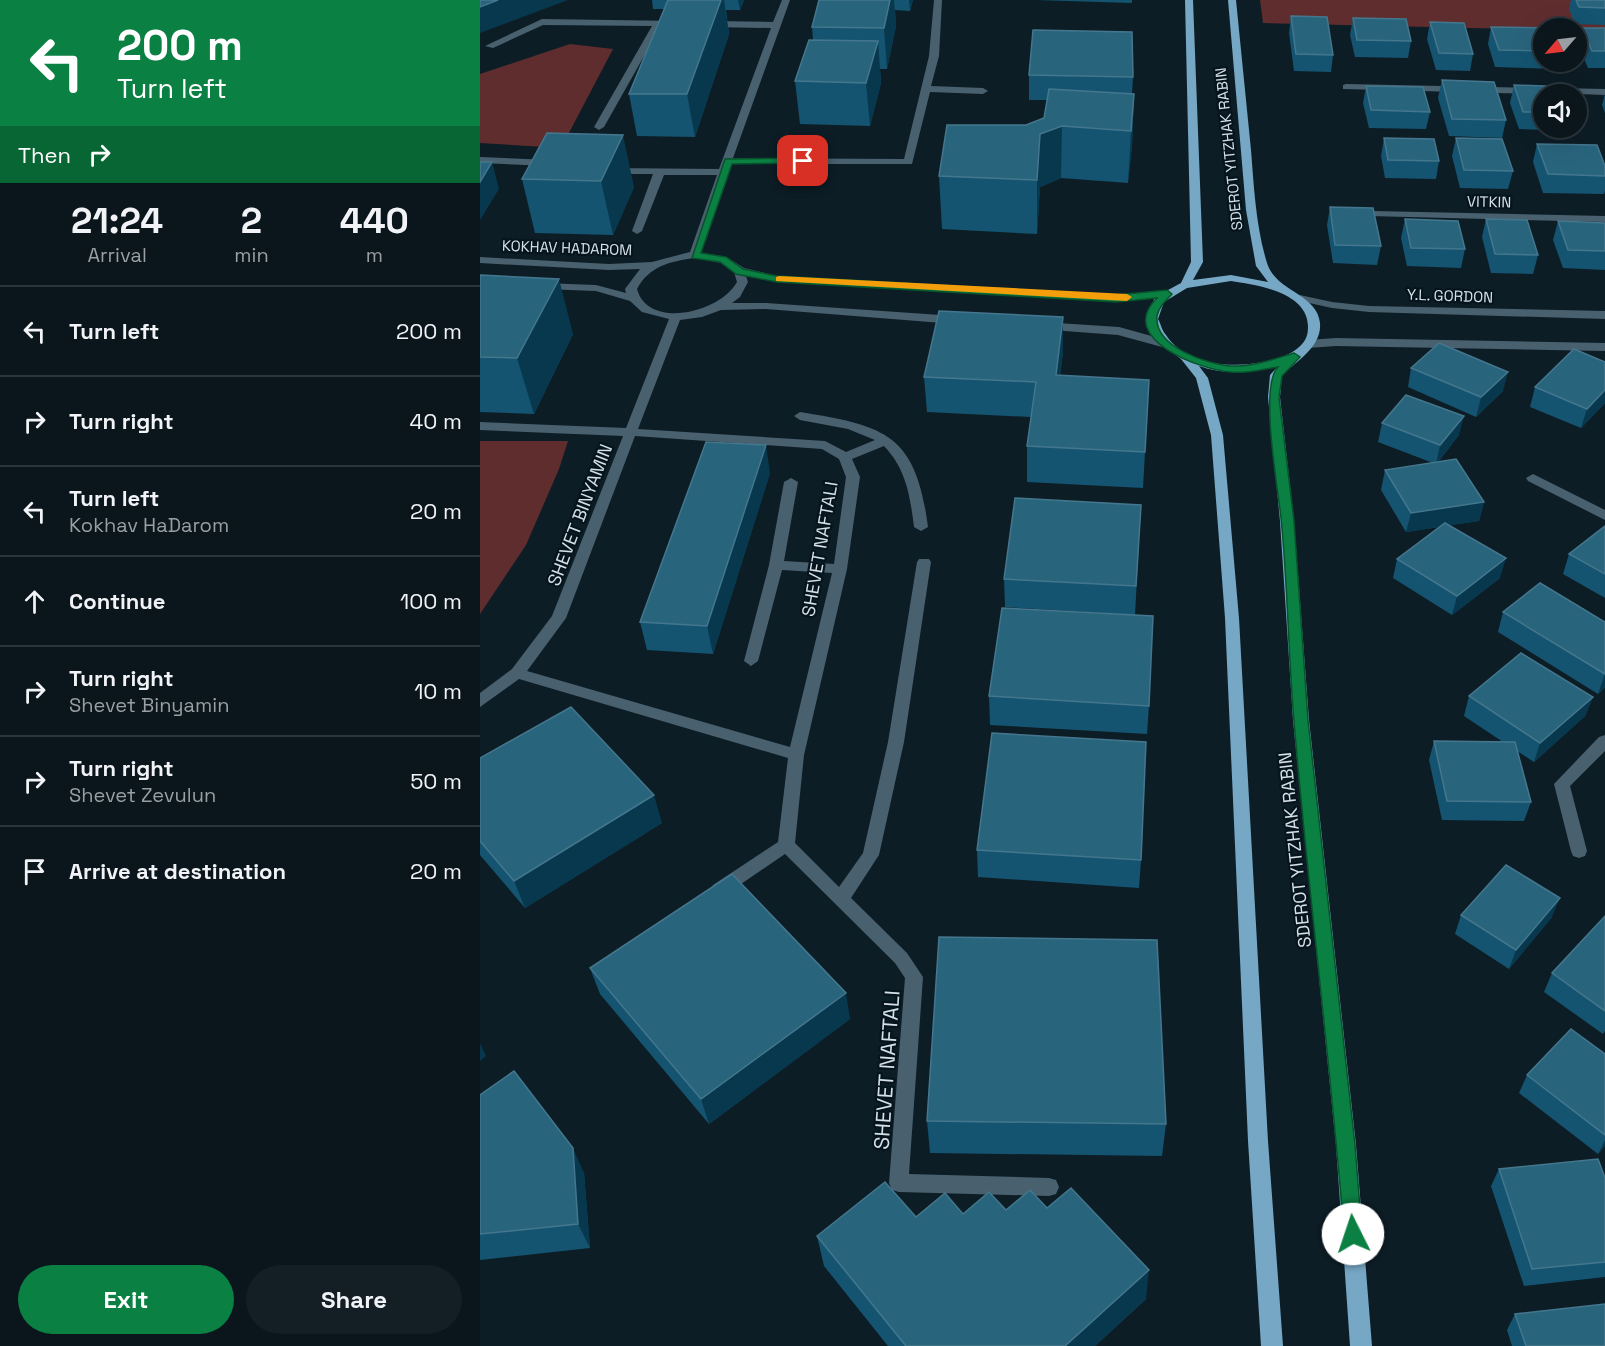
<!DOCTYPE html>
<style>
:root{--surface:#0a161c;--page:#131f25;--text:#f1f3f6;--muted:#999fa3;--line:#2a353b;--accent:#0b8043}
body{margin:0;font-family:"Space Grotesk",sans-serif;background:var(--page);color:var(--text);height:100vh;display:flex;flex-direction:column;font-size:22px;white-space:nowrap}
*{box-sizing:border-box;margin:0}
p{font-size:20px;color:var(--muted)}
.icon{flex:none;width:33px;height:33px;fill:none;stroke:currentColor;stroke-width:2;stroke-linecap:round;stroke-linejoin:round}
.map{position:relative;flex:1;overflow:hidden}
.sheet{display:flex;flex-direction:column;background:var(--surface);width:480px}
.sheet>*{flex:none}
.hud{background:#0b8043;color:#fff;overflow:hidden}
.needle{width:39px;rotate:242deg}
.tools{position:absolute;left:1053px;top:18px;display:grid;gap:12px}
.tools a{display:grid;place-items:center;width:54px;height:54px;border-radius:50%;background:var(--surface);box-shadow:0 6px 24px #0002,0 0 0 2px var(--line);font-size:30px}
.pin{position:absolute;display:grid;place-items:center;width:51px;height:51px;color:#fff;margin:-26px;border-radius:12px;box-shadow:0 3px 9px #0006}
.me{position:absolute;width:66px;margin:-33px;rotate:356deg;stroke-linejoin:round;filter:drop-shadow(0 0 4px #0008)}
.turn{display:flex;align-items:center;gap:21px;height:126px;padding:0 18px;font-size:27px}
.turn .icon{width:78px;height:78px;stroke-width:2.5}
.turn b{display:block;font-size:42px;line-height:51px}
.then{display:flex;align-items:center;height:57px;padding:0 18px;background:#0003;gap:12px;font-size:22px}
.eta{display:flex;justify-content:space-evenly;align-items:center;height:102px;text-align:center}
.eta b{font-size:36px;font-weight:600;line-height:42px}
.cta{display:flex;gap:12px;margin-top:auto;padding:12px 18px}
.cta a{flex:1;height:69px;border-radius:36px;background:var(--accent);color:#fff;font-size:24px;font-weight:600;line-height:69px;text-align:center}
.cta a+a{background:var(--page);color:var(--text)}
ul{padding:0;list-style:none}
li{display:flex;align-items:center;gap:18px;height:90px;padding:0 18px;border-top:2px solid var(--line)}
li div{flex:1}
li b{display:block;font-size:22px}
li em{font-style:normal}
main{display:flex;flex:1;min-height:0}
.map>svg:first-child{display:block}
</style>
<main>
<section class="sheet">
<div class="hud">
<div class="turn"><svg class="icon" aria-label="left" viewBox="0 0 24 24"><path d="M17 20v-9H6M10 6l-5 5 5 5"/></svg><div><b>200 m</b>Turn left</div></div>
<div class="then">Then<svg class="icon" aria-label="right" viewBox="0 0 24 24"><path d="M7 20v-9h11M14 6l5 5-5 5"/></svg></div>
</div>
<div class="eta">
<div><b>21:24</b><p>Arrival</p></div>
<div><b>2</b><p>min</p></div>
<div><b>440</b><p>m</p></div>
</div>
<ul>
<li><svg class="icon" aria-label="left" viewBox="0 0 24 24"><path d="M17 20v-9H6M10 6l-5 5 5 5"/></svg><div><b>Turn left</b></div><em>200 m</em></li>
<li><svg class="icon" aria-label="right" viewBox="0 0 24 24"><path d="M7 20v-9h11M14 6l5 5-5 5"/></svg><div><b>Turn right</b></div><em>40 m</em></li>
<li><svg class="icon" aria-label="left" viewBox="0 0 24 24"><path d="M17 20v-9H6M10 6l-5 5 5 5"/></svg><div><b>Turn left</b><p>Kokhav HaDarom</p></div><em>20 m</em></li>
<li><svg class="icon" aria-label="ahead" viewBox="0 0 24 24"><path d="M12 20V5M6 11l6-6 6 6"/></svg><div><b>Continue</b></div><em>100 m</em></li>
<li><svg class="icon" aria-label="right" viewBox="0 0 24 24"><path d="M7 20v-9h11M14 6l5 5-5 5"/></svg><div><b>Turn right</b><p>Shevet Binyamin</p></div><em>10 m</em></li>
<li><svg class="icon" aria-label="right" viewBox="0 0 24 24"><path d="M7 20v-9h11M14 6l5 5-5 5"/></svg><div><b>Turn right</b><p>Shevet Zevulun</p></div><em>50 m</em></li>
<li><svg class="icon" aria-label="arrive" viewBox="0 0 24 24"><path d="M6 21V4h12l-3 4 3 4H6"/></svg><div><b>Arrive at destination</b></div><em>20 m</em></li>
</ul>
<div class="cta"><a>Exit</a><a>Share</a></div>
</section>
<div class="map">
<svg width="1125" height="1346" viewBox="0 0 1125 1346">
<rect width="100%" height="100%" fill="#0d1d26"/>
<!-- green -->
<g fill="#602d2f">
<polygon points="780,0 1125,0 1125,31 783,23"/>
<polygon points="90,44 133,49 81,148 0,143 0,74"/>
<polygon points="0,441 88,441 79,469 46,545 0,614"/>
</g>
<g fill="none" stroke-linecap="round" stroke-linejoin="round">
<!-- minor -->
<g fill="#49606e" fill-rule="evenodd">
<path d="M302 0H310L253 158 424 159 449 56 454 0H462L459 56 451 86 503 88 508 91 503 94 450 92 432 164H251L221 253 248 258 264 268 297 276 636 296 687 291 693 294 687 297 636 302 297 282 266 276 268 282 260 297 252 303H286L475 316 481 320 475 324 286 309 241 310 222 317 200 320 158 429 345 441 366 452 395 440 368 429 320 420 314 416 320 412C406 426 436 434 448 527L441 531 434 527C430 495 426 469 404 446L372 459 380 477 367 569 324 755 315 843 359 887 383 853 408 742 437 562 439 559H449L451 562 424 742 399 855 371 898 427 953 443 977 429 1174 569 1178 576 1180 579 1187 576 1194 569 1196 419 1192 412 1190 409 1183 425 978 415 963 305 854 245 895 239 897 233 895 231 890 233 885 298 842 308 758 39 679 0 707V693L32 669 72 616 143 436 0 430V422L146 428 189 319 162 312 150 301 116 291 63 289 57 286 63 283 116 285 146 293 145 289 160 269 129 270 0 263V257L129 264 172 262 210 252 237 175H184L162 231 157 234 152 231 173 174H130L125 171 130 168 239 169 291 28 230 27 225 24 230 21 293 22ZM215 258 241 263 254 272 257 282C240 313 168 330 157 289 169 266 191 261 215 258ZM155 436 342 449 359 459 366 477 354 564 304 561 318 482 311 478 304 482 289 565 264 661 271 666 278 661 302 570 352 573 310 747 47 671 86 618Z"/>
<polygon points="62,19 197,21 202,24 197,27 181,26 124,127 119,130 114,127 172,26 63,25 13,48 5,46"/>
<polygon points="866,84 1053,88 1058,91 1053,94 863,89 863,85"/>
<polygon points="1077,88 1125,89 1125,95 1074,93 1072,91"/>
<polygon points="0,157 70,160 75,163 70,166 0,163"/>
<polygon points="893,211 1125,216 1125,222 889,216 889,212"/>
<polygon points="815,294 852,302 889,306 1125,311 1125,319 889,312 852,308 811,299 809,297"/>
<polygon points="562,322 639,327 686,340 688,343 682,347 638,335 558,329 558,323"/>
<polygon points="856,338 1125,343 1125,351 856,346 828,348 822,344 828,340"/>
<polygon points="1053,474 1125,510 1125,520 1048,481 1046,478"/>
<polygon points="1125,735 1125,751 1090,786 1107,851 1105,856 1099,858 1093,856 1091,851 1074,784 1119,737"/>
</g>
<!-- major -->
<path fill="#76a7c4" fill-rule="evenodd" d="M705 0H713L723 262 713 280 751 275 788 282 776 266 766 210 748 0H756C761 50 766 100 771 150 774 188 776 227 787 263 796 292 837 293 840 323 842 347 817 360 802 376L800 397 814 521 829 720 876 1145 892 1346H870L856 1145 813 720 800 521 788 397 790 375 799 365C772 372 746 376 719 366L728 378 743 435 759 618 788 1141 803 1346H781L768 1141 745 618 731 435 716 378 701 359 677 341 666 319 675 297 701 283 711 262ZM751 281C777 285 827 292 828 326 828 333 827 338 823 343 814 354 800 358 787 361 755 369 706 366 686 335 682 331 681 324 678 319L684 302 707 288Z"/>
</g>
<!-- wall -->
<g fill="#145470" fill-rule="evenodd">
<polygon points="172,0 264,0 260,10 246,10 249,34 215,137 157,136 149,94 184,9 173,9"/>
<polygon points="339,0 433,0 430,11 415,10 416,26 407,69 400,69 401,83 390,126 320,124 315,81 333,40 332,27"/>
<polygon points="556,0 652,0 652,3"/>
<polygon points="1091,0 1125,0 1125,25 1095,24 1089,9"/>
<polygon points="811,16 853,55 851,72 814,71 809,33"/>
<polygon points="873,18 931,41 928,58 875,57 870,35"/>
<polygon points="950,22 993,54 990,71 956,70 947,39"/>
<polygon points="1011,27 1064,28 1064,62 1081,62 1079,69 1015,67 1008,44"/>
<polygon points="1102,28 1125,28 1125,68 1108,68 1098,45"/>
<polygon points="549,75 653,77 652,94 654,94 652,146 648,183 581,178 560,187 557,234 462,229 459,176 546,125 564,118 567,100 549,100"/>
<polygon points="962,80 1026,120 1022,138 969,136 958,98"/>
<path d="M1034 85 1093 87 1104 113 1100 131 1039 129 1030 103ZM1064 94H1096V128H1064Z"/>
<polygon points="886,86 950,112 946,129 889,128 883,103"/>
<polygon points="1125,94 1125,113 1122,105"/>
<polygon points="67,133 154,187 133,235 55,233 42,179"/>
<polygon points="904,138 959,161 956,179 905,178 901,156"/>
<polygon points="976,138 1033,171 1028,189 980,188 972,156"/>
<polygon points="1057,144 1125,166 1125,191 1124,194 1063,193 1053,162"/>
<polygon points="850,207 901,246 897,265 853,263 847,225"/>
<polygon points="925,219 985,249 981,268 927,266 921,238"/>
<polygon points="1006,219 1058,255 1053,274 1011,273 1002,237"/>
<polygon points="1078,221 1125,223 1125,270 1083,268 1073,240"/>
<polygon points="0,275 93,334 54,414 0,412"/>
<polygon points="583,352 580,375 669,380 663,488 547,482 547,446 551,417 447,412 444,377"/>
<polygon points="1125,362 1125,403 1101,428 1050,407 1055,387"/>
<polygon points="931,368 1023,391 996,417 928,387"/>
<polygon points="902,423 979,435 958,462 1004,502 999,521 970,525 1020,578 972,615 913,578 917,559 959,527 926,532 901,490 905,470 953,463 898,442"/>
<polygon points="290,473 233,654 167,650 160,622"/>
<polygon points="661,505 655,615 525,607 524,579"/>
<polygon points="1125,526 1125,598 1083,574 1089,554"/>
<polygon points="1023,612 1125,622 1125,687 1118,694 1018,632"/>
<polygon points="509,696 669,706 667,734 510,725"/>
<polygon points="989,696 1113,697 1105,716 1054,762 1037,751 1051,802 1044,821 962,820 949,760 954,741 1023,742 984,716"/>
<polygon points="0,758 182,823 45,908 0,855"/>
<polygon points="497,850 661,860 659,888 498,877"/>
<polygon points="981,915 1072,917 1029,969 975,934"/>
<polygon points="1125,916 1125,1031 1123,1034 1064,992 1072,973"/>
<polygon points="110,968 370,1019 229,1124 120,994"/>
<polygon points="1125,1054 1125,1146 1118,1154 1039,1093 1047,1075"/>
<polygon points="0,1095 104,1173 110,1248 0,1260"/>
<polygon points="447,1121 686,1124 682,1156 450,1153"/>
<polygon points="1019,1169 1125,1178 1125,1277 1044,1286 1011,1186"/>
<polygon points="567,1208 666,1299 615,1346 408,1346 344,1266 337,1236 436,1217"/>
<polygon points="1035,1314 1125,1346 1032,1346 1027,1330"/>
</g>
<!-- shaded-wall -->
<g fill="#08384d">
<polygon points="18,0 88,0 0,33 0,7"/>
<polygon points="241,0 244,0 249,34 215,137 207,94"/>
<polygon points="258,0 264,0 260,10"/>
<polygon points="410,0 414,0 416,26 407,69 404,28"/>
<polygon points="429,0 433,0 430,11"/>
<polygon points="398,41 401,83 390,126 386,83"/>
<polygon points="654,94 652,146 648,183 651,131"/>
<polygon points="582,126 581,178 560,187 557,234 557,180 560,134"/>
<polygon points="143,135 154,187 133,235 121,181"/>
<polygon points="12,162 19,189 0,220 0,182"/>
<polygon points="79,279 93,334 54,414 37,358"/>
<polygon points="583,317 583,352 576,410 576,375"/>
<polygon points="1028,372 1023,391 996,417 1001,397"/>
<polygon points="1125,390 1125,403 1101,428 1107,409"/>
<polygon points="984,416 979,435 956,464 960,445"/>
<polygon points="286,445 290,473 233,654 227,626"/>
<polygon points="1004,502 999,521 926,532 931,513"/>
<polygon points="1026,558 1020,578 972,615 977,596"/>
<polygon points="1125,674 1125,687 1118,694"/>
<polygon points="1113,697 1105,716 1054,762 1060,743"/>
<polygon points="174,795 182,823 45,908 34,881"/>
<polygon points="1080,898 1072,917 1029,969 1036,950"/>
<polygon points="366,993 370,1019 229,1124 221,1099"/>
<polygon points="0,1043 6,1056 0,1061"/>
<polygon points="1125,1140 1125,1146 1118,1154"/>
<polygon points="93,1148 104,1173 110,1248 98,1224"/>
<polygon points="669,1270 666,1299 615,1346 585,1346"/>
</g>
<!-- building -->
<g fill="#29647d" stroke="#44778d" stroke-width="1.5">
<polygon points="0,0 18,0 0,7"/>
<polygon points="188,0 241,0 207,94 149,94"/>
<polygon points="339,0 410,0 404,28 332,27"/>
<polygon points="1096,0 1125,0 1125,8 1099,7"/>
<polygon points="811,16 847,17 853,55 816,54"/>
<polygon points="873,18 926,19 931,41 877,40"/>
<polygon points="950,22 984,23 993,54 959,53"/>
<polygon points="1011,27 1070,28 1064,28 1064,51 1019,50"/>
<polygon points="1102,28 1125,28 1125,51 1112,51"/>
<polygon points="553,30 652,32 653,77 549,75"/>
<polygon points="329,40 398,41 386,83 315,81"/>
<polygon points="962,80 1014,82 1026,120 972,119"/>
<polygon points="1034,85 1093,87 1104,113 1096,113 1096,94 1064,94 1064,112 1043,112"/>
<polygon points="886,86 943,87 950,112 891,110"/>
<polygon points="569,89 654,94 651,131 582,126 560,134 557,180 459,176 467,125 546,125 564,118"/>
<polygon points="67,133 143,135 121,181 42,179"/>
<polygon points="904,138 954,139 959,161 908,160"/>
<polygon points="976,138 1022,139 1033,171 984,170"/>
<polygon points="1057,144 1117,145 1125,166 1125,176 1068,174"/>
<polygon points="0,162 12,162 0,182"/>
<polygon points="850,207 893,208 901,246 855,245"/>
<polygon points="925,219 978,221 985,249 931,248"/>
<polygon points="1006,219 1047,220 1058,255 1015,254"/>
<polygon points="1078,221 1125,223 1125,251 1088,250"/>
<polygon points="0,275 79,279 37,358 0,357"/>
<polygon points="459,311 583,317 576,375 669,380 665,452 547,446 556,382 444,377"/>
<polygon points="959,343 1028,372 1001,397 931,368"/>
<polygon points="1094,349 1125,362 1125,390 1107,409 1055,387"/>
<polygon points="926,395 984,416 960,445 902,423"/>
<polygon points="226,442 286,445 227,626 160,622"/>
<polygon points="976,459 1004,502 931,513 905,470"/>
<polygon points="535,498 661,505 656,586 524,579"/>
<polygon points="965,523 1026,558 977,596 917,559"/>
<polygon points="1125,526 1125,574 1089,554"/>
<polygon points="1060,583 1125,622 1125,674 1023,612"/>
<polygon points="522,608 673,616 669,706 509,696"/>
<polygon points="1041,653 1113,697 1060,743 989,696"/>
<polygon points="91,707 174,795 34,881 0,841 0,758"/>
<polygon points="512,733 666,742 661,860 497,850"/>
<polygon points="954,741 1035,742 1051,802 967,801"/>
<polygon points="1026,865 1080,898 1036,950 981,915"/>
<polygon points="252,874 366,993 221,1099 110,968"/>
<polygon points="1125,916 1125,1011 1072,973"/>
<polygon points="459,937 677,940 686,1124 447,1121"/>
<polygon points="1091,1029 1125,1054 1125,1135 1047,1075"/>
<polygon points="34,1071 93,1148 98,1224 0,1234 0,1095"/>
<polygon points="1118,1159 1125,1178 1125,1262 1052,1269 1019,1169"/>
<polygon points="405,1182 436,1217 465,1193 483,1214 509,1192 526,1210 550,1190 567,1208 591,1188 669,1270 585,1346 426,1346 337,1236"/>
<polygon points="1125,1304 1125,1346 1046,1346 1035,1314"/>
</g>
<!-- route -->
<path fill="#0b8043" stroke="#07532c" stroke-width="1.5" d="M323 158 328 161 327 163 252 164 221 253 246 257 263 269 297 276 636 295 687 290 692 294C686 301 679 306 677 316 674 347 727 364 751 366 773 367 794 359 814 353L820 357 802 376 799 397 814 521 828 720 875 1145 882 1234 879 1240 873 1243 866 1240 864 1234C851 1063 828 892 814 721 808 653 808 585 801 518 798 488 779 386 798 367 783 369 765 374 751 372 721 370 635 339 677 298L636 302 297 282 256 274 240 262 212 258 245 159Z"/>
<!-- slow -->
<polygon fill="#f59e0b" points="299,276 647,294 652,297 647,301 296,281 296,277"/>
<g text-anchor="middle" stroke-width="4.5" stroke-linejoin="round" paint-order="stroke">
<!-- far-street labels -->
<g font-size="15" fill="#d6e0e7" stroke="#05141d">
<text transform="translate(749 149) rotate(-96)" y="5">SDEROT YITZHAK RABIN</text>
<text transform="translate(1009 202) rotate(1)" y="5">VITKIN</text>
<text transform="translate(87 248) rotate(2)" y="5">KOKHAV HADAROM</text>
<text transform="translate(970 296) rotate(2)" y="5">Y.L. GORDON</text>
</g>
<!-- street labels -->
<g font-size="18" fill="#d6e0e7" stroke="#05141d">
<text transform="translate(100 515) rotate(-69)" y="6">SHEVET BINYAMIN</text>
<text transform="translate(340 549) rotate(-80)" y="6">SHEVET NAFTALI</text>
<text transform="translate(815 850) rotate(-96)" y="6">SDEROT YITZHAK RABIN</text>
</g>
<!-- near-street labels -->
<g font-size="21" fill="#d6e0e7" stroke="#05141d">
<text transform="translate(407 1070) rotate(-86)" y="7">SHEVET NAFTALI</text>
</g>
</g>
</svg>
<div class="tools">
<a><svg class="needle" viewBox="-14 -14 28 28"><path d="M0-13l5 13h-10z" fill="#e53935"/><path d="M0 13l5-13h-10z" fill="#999fa3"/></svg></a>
<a><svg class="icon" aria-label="sound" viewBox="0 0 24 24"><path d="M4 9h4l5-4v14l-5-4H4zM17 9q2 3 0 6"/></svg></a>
</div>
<div class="pin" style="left:323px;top:161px;background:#d93025"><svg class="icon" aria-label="arrive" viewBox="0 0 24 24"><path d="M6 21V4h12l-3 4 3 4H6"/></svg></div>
<svg class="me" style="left:873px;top:1234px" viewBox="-20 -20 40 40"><circle r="19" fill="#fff"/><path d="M0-13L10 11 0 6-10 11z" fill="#0b8043"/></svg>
</div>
</main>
